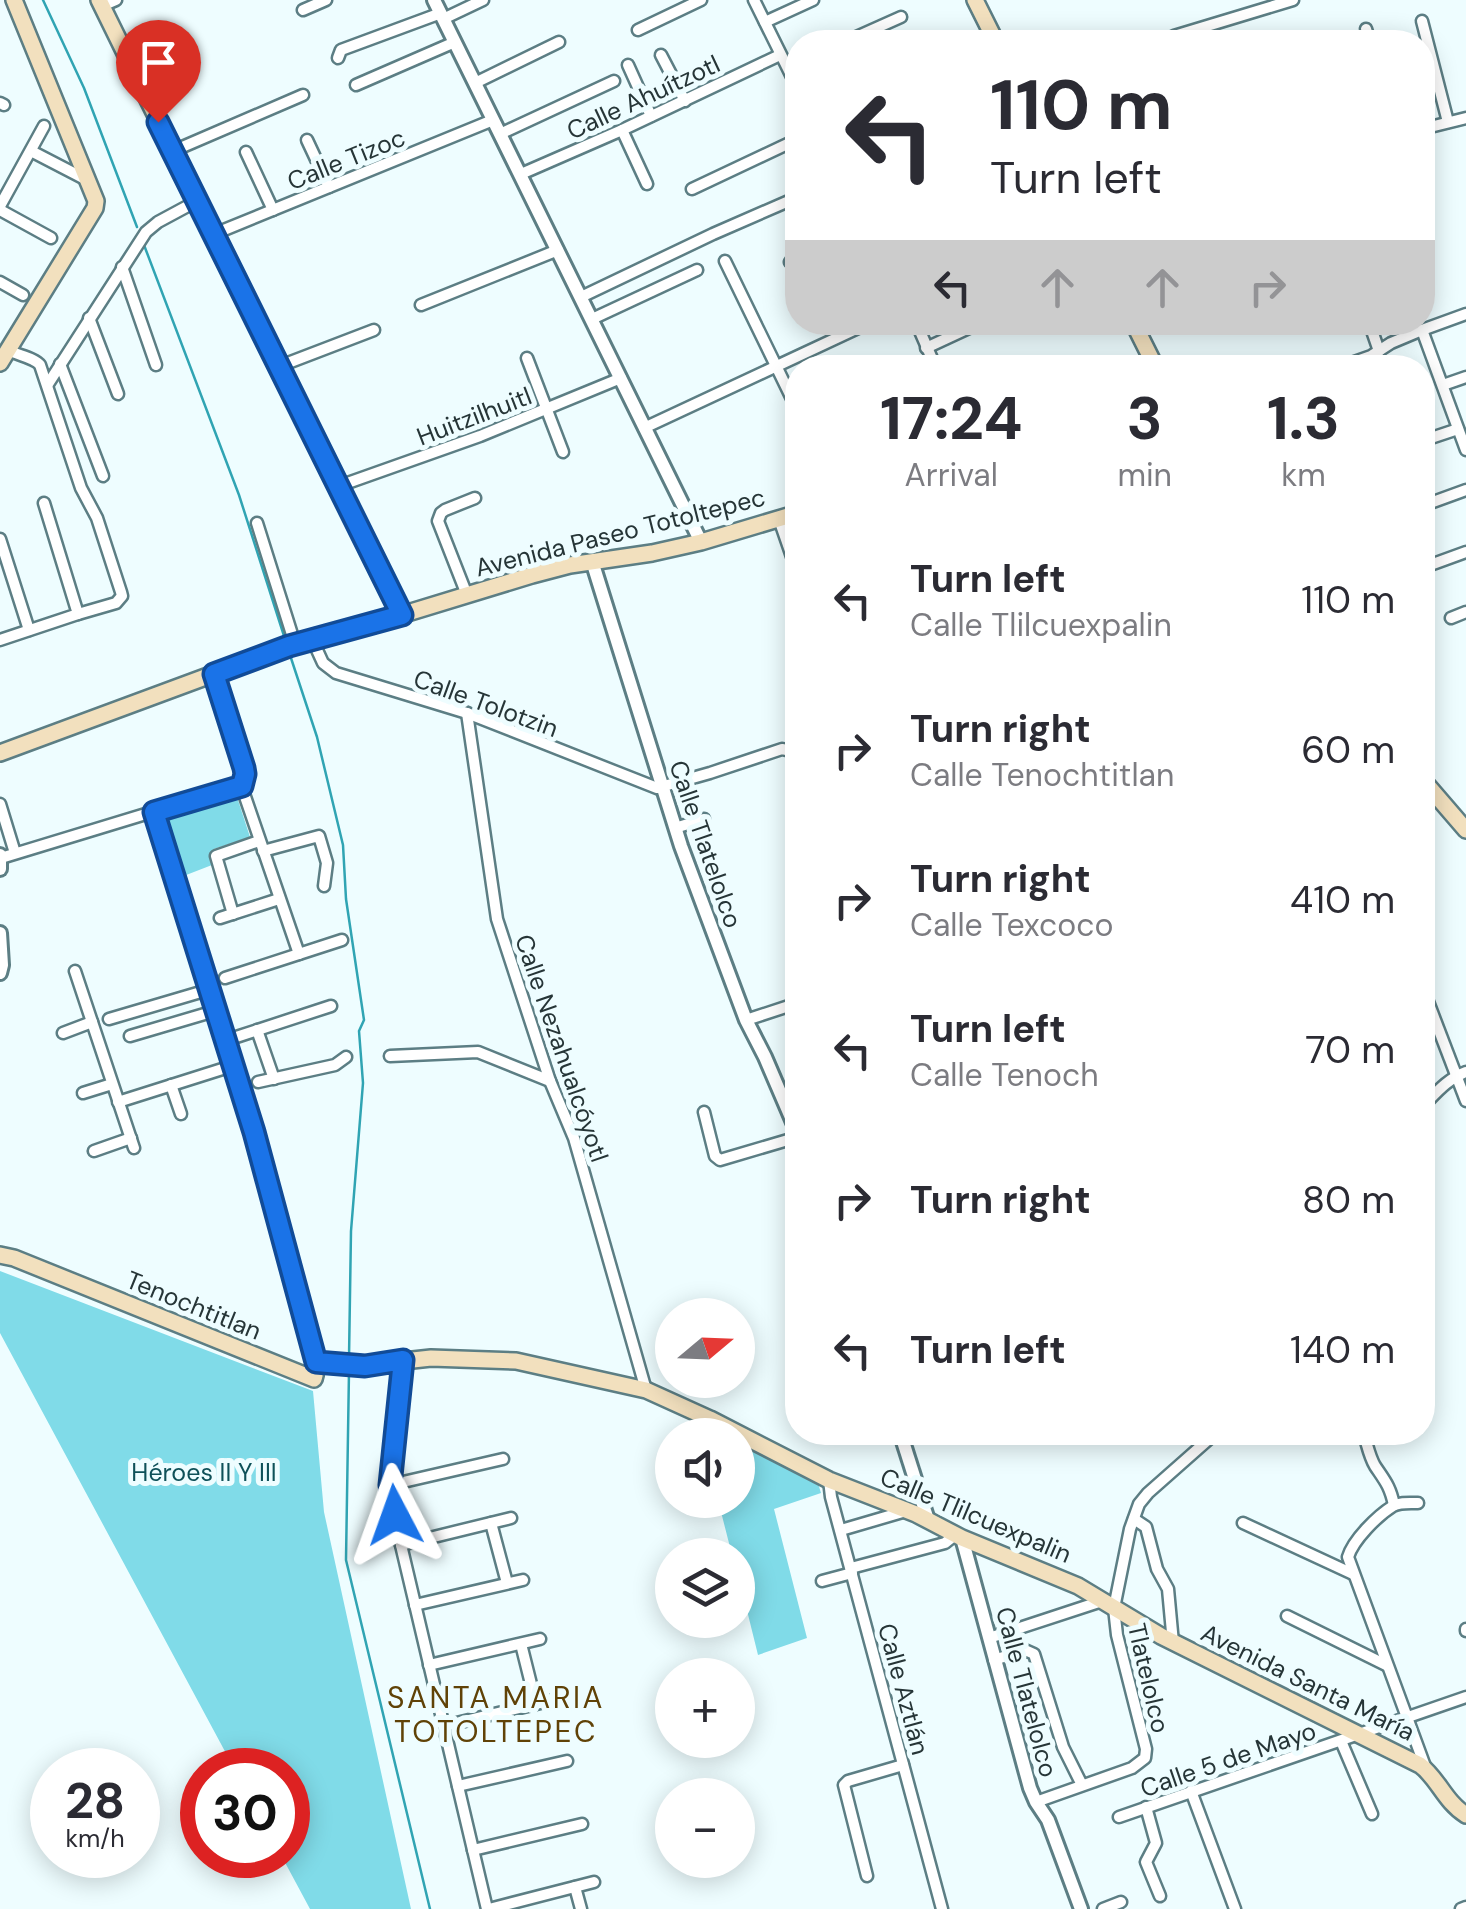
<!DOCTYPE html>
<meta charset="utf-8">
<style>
:root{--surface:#fff;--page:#f2f2f3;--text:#2b2b33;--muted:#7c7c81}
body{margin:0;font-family:"DM Sans",sans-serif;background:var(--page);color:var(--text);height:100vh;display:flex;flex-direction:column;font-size:38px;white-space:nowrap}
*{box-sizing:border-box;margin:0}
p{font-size:32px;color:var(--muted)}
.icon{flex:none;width:55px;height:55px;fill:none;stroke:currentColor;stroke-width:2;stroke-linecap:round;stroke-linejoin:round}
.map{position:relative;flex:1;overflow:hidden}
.sheet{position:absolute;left:785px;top:355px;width:650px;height:1090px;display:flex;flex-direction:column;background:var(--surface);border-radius:40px;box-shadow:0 5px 25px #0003}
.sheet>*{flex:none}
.hud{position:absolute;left:785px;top:30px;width:650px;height:305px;border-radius:40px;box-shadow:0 5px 25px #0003;background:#fff;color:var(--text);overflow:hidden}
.needle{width:65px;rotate:71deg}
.tools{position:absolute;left:655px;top:1298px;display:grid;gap:20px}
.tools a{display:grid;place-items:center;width:100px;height:100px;border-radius:50%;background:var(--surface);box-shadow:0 5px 25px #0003;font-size:50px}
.speed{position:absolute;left:30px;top:1748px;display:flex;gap:20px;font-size:50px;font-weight:700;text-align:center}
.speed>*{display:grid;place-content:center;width:130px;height:130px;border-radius:50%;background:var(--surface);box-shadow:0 5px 25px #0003;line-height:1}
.speed small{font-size:25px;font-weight:400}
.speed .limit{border:15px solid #d22;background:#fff;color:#111}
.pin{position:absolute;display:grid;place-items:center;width:85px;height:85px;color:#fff;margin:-102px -42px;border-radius:50% 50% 50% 0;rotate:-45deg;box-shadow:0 0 10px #0007}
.pin .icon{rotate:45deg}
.me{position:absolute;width:110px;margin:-55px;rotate:356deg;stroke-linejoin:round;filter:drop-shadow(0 0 8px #0008)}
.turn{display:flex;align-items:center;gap:35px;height:210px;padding:0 40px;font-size:45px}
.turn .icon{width:130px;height:130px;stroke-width:2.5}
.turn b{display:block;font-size:70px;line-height:85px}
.lanes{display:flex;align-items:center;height:95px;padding:0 40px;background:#0003;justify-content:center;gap:50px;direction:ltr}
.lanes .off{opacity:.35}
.eta{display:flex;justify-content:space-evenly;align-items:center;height:170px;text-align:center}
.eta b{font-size:60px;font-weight:700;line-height:70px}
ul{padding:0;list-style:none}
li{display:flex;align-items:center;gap:30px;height:150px;padding:0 40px}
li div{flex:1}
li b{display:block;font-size:38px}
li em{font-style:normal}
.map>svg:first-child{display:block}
</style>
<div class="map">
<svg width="1466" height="1909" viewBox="0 0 1466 1909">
<rect width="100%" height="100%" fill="#eefdff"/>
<!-- green -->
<g fill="#80dbe8">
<polygon points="236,794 250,837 214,849 210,856 212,865 181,877 162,817"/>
<polygon points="0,1271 313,1391 324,1512 411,1909 310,1909 281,1855 288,1855 288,1770 235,1770 0,1333"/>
<polygon points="738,1441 817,1480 821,1493 774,1509 807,1638 758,1655 738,1574 738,1555 732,1555 718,1500 738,1500"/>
</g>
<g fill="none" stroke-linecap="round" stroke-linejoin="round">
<!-- stream -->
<g stroke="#30a4b3" stroke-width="2.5">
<polyline points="43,0 84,88 137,227"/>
<polyline points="144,245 239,495 285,639"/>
<polyline points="289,652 317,737 343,845 346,899 364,1020 359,1031 363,1083 351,1231 349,1358"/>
<polyline points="349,1371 346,1560 430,1909"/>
</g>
<!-- minor casing -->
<g stroke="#5c7e84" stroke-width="15">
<g id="minor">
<polyline points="754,0 798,89"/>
<polyline points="102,6 116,0"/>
<polyline points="303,10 326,0"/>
<polyline points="443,19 483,0"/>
<polyline points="1422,21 1448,122"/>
<polyline points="765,22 813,0"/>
<polyline points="1366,29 1370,42"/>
<polyline points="638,30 701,0"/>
<polyline points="1174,36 1293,0"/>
<polyline points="1325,40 1326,42"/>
<polyline points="845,42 901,17"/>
<polyline points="661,55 685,101"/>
<polyline points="338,58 341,50 441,13"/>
<polyline points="628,65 651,116"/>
<polyline points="475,83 559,42"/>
<polyline points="356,85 455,42"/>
<polyline points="0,103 4,105"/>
<polyline points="1422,129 1466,118"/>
<polyline points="622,130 647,184"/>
<polyline points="500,134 614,81"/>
<polyline points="307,140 329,187"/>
<polyline points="31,151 87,180"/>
<polyline points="173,151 303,95"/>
<polyline points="246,152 273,210"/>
<polyline points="521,174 622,130 780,55"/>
<polyline points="692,189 798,139"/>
<polyline points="0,206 44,126"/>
<polyline points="0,210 51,238"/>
<polyline points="214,234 493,120"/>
<polyline points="725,261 798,411"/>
<polyline points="790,262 798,259"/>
<polyline points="122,267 156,365"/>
<polyline points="0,282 23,295"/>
<polyline points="581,297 713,234 798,197"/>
<polyline points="421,305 558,250"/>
<polyline points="89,318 118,394"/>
<polyline points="592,319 697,270"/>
<polyline points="916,322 936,368"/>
<polyline points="1369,322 1379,351"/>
<polyline points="1422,330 1466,450"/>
<polyline points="926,348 982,322"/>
<path d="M8 350C17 355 35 358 40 365L81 488 97 518 121 592 122 596 116 603 78 614"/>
<polyline points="527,358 563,452"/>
<polyline points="60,364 103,476"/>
<polyline points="280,366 374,330"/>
<polyline points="1337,368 1371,356 1391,343 1422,330 1466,314"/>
<polyline points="48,384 146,232 158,222 197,201"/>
<polyline points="1443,385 1466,377"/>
<polyline points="644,428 871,322"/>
<polyline points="1422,441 1458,429"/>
<polyline points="339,486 480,436 621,378"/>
<polyline points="1422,506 1466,490"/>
<polyline points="779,519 798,574"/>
<polyline points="257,523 295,644"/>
<polyline points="0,539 29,630"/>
<polyline points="1422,568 1466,552"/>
<polyline points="467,595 438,521 441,513 445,510 475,498"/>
<polyline points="1451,618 1466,612"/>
<polyline points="312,639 323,663 336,673 467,713 657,788 710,773 782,749 791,751 798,759"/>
<polyline points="0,640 78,614 44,503"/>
<polyline points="214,674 244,768 245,775 241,785 299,954"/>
<polyline points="467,713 497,919 550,1081 574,1138 646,1390"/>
<polyline points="1422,802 1438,797"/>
<polyline points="0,804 15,853"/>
<polyline points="155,812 254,1132 316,1363"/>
<polyline points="675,828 704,819"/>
<polyline points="263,851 319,836 327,863 324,886"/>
<polyline points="1,858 241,785"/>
<polyline points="233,914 216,856 259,841"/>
<polyline points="220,918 279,899"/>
<polyline points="75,971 134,1148"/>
<polyline points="225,978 342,940"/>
<polyline points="1422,986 1466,1101"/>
<polyline points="109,1019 211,989"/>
<polyline points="746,1020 798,1003"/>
<polyline points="257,1030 274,1079"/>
<polyline points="63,1033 92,1022"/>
<polyline points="130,1036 218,1010"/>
<polyline points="227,1040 331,1006"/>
<polyline points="390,1056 478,1052 550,1081"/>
<polyline points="258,1082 335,1065 346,1057"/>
<polyline points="171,1085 181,1114"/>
<polyline points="83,1093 112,1084"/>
<polyline points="118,1102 235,1065"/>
<path d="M1422 1107C1436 1093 1447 1079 1466 1072"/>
<polyline points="704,1112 715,1156 720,1160 798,1137"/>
<polyline points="94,1151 131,1138"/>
<polyline points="403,1360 390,1485 401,1545 487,1909"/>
<path d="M1363 1432C1367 1443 1369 1456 1375 1466 1385 1481 1390 1486 1394 1505"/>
<polyline points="829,1480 831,1497 942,1909"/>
<polyline points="390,1485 503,1459"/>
<path d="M1418 1503C1409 1503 1400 1502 1393 1506 1377 1516 1353 1540 1348 1557L1426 1769"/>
<polyline points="1134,1519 1146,1527 1157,1569 1168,1589 1173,1643"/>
<polyline points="491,1523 507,1583"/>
<polyline points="1243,1523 1353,1574"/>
<polyline points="841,1530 906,1511"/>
<polyline points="401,1545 511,1518"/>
<polyline points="851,1568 945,1543 955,1535"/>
<polyline points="822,1581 852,1573"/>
<polyline points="415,1605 523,1580"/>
<polyline points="1287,1616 1386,1665"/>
<polyline points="1466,1629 1466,1631"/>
<polyline points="989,1638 1102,1601"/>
<polyline points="521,1644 536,1704"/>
<polyline points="994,1660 1025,1650 1034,1654 1063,1747 1082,1785"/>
<polyline points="429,1665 540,1639"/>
<polyline points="444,1726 553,1700"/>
<polyline points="1341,1741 1372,1814"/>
<polyline points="458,1786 567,1761"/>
<polyline points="1191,1791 1235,1909"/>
<polyline points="1036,1802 1132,1768 1145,1758 1146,1749 1117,1635 1114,1608 1130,1529 1139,1504 1148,1493 1217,1432"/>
<polyline points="1146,1807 1156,1843 1146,1862 1160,1896"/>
<polyline points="1119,1817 1466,1697"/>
<polyline points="473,1850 582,1824"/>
<polyline points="867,1876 844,1785 848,1781 903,1765"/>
<polyline points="575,1887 581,1909"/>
<polyline points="489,1909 594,1882"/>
<polyline points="1103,1909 1121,1902"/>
<polyline points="1461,1909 1466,1907"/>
</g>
</g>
<!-- tertiary casing -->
<g stroke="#5c7e84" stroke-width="18">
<g id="tertiary">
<polyline points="434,0 701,542"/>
<polyline points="592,561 681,846 746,1020 765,1057 798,1134"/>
<polyline points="0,855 0,869"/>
<polyline points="0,933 2,965 0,973"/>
<polyline points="900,1432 928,1520"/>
<polyline points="962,1538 1030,1788 1036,1802 1048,1820 1081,1909"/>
</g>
</g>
<!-- secondary casing -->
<g stroke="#5c7e84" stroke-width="20">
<g id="secondary">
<polyline points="99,0 401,615"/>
<polyline points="975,0 996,42"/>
<polyline points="1133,322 1156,368"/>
<polyline points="0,363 95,208 96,201 14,0"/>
<polyline points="0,753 289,646 401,615 532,575 570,565 652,553 701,542 798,513"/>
<polyline points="1422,779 1466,830"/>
<polyline points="0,1255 14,1258 314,1379"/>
<path d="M315 1376 316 1363 358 1366 431 1358 516 1361 646 1390 710 1419 829 1480 916 1514 962 1538 1078 1586 1161 1636 1420 1765C1438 1778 1444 1801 1466 1815"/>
</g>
</g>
<!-- minor -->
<use href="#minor" stroke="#fff" stroke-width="10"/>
<!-- tertiary -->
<use href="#tertiary" stroke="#fff" stroke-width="12"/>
<!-- secondary -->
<use href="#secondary" stroke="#f2e0be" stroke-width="15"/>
</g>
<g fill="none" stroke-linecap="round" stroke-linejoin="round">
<!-- route casing -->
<g stroke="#114b97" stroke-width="25">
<polyline id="route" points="158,122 402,615 289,646 214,674 244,768 245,774 242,786 154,812 254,1132 316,1362 365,1366 403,1360 390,1485 395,1515"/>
</g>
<!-- route -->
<use href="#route" stroke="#1a73e8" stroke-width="18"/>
</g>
<g text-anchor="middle" stroke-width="10" stroke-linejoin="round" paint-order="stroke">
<!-- street labels -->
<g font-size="25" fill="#263537" stroke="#eefdff">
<text transform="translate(643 97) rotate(-25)" y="9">Calle Ahuítzotl</text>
<text transform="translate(346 159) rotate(-22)" y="9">Calle Tizoc</text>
<text transform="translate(474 416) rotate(-21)" y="9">Huitzilhuitl</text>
<text transform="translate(620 532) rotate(-14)" y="9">Avenida Paseo Totoltepec</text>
<text transform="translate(486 703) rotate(20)" y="9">Calle Tolotzin</text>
<text transform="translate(706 844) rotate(71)" y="9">Calle Tlatelolco</text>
<text transform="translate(562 1048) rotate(71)" y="9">Calle Nezahualcóyotl</text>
<text transform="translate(194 1305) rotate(22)" y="9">Tenochtitlan</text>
<text transform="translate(976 1515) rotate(23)" y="9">Calle Tlilcuexpalin</text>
<text transform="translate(1149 1678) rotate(77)" y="9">Tlatelolco</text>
<text transform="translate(1308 1682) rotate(26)" y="9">Avenida Santa María</text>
<text transform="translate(904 1689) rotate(75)" y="9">Calle Aztlán</text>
<text transform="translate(1027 1692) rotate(75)" y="9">Calle Tlatelolco</text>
<text transform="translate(1228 1759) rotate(-19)" y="9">Calle 5 de Mayo</text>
</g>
<!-- park labels -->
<g font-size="25" fill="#0f5159" stroke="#eefdff">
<text x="204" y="1481">Héroes II Y III</text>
</g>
<!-- quarter labels -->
<g font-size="30" letter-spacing="2.5" fill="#604207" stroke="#eefdff">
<text x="496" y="1708">SANTA MARIA<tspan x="496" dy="34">TOTOLTEPEC</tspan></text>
</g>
</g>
</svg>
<div class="tools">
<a><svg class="needle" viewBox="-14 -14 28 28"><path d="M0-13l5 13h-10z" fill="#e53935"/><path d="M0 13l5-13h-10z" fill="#7c7c81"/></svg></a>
<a><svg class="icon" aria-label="sound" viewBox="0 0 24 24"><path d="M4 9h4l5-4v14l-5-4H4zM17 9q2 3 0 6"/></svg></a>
<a><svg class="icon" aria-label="layers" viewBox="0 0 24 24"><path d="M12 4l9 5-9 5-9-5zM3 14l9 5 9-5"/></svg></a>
<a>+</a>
<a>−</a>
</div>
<div class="speed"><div>28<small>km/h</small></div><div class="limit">30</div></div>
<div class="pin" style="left:158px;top:122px;background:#d93025"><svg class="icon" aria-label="arrive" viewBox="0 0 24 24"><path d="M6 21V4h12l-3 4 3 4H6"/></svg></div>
<svg class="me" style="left:395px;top:1515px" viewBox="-20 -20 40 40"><path d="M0-17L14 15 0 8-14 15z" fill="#1a73e8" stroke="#fff" stroke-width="4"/></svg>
<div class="hud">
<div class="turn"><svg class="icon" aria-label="left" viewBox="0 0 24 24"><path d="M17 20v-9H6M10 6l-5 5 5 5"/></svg><div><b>110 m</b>Turn left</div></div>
<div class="lanes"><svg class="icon" aria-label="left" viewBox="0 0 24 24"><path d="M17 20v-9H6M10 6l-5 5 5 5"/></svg><svg class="icon off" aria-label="ahead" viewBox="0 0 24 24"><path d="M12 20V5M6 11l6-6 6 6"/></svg><svg class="icon off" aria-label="ahead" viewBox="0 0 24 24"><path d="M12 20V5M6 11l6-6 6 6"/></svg><svg class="icon off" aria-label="right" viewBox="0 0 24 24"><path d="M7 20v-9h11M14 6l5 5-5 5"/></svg></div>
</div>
<section class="sheet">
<div class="eta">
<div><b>17:24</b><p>Arrival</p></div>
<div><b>3</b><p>min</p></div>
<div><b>1.3</b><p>km</p></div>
</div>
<ul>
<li><svg class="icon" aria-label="left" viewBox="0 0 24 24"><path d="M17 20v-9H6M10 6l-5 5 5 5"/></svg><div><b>Turn left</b><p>Calle Tlilcuexpalin</p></div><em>110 m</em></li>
<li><svg class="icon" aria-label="right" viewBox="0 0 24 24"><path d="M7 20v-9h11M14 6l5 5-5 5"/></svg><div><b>Turn right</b><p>Calle Tenochtitlan</p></div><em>60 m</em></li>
<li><svg class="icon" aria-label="right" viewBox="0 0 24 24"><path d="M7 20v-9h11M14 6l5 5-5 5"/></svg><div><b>Turn right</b><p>Calle Texcoco</p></div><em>410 m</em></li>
<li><svg class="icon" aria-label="left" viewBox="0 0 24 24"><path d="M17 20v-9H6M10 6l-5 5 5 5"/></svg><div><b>Turn left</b><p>Calle Tenoch</p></div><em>70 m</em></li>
<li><svg class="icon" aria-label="right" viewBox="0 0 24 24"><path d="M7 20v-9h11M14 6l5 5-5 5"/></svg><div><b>Turn right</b></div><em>80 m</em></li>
<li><svg class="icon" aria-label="left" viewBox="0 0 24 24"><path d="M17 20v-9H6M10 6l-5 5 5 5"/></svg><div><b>Turn left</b></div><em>140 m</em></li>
</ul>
</section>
</div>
